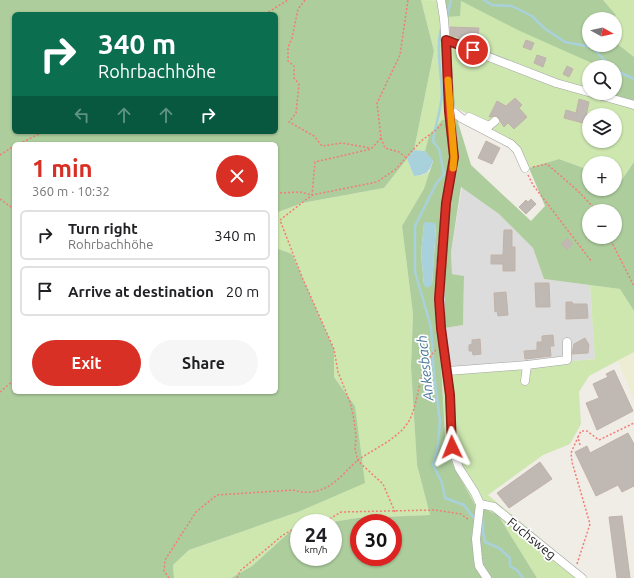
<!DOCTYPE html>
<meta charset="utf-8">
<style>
:root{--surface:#fff;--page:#f6f6f6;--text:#202124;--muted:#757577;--line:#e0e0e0;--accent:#d93025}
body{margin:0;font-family:Ubuntu,sans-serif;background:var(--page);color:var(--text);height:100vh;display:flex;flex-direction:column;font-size:15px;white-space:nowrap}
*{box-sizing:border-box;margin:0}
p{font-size:13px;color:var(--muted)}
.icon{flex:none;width:22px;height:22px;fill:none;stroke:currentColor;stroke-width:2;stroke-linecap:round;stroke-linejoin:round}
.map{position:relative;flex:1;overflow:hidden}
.side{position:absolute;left:12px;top:142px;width:266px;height:252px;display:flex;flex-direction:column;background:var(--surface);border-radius:6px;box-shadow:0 1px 3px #0004}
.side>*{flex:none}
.banner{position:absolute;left:12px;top:12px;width:266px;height:122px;border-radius:6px;box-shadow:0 1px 3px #0004;background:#0b6e4f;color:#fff;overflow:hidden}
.needle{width:26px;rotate:98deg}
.fabs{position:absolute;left:582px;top:12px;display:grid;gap:8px}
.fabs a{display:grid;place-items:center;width:40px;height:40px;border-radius:50%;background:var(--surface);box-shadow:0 1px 3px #0004;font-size:20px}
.speed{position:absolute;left:290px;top:514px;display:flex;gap:8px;font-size:20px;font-weight:700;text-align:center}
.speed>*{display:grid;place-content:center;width:52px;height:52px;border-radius:50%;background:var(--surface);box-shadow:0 1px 3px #0004;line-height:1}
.speed small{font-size:10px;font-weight:400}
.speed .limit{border:6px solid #d22;background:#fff;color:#111}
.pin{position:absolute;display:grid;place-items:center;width:34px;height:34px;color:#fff;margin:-17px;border:2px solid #fff;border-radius:50%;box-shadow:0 1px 4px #0007}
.me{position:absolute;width:44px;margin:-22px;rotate:358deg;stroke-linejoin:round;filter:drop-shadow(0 0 3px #0008)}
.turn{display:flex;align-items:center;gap:14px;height:84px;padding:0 20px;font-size:18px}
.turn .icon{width:52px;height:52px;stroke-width:2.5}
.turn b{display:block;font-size:28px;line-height:34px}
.lanes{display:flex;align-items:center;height:38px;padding:0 20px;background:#0003;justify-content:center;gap:20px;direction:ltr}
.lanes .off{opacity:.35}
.round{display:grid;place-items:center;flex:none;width:42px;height:42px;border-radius:21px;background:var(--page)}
.headline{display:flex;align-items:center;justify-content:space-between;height:68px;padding:0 20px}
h1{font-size:24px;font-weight:700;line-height:30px;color:var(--accent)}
.primary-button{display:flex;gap:8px;margin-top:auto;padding:8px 20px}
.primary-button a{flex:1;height:46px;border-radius:24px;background:var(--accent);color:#fff;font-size:16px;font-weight:700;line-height:46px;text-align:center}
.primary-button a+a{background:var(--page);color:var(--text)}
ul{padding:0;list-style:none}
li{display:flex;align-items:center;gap:12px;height:50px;margin:0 8px 6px;padding:0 12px;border:2px solid var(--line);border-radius:6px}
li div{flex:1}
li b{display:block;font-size:15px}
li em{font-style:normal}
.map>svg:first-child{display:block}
</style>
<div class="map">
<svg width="634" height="578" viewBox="0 0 634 578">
<rect width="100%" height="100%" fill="#f0ece6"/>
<!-- residential -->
<polygon fill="#dddcdc" points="462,187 499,214 533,248 544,279 590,285 595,359 442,373 439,329 463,325 464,276 452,274 451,252"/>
<!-- farmland -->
<polygon fill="#ecedd3" points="634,352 634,400 618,361"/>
<!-- grass -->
<g fill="#cde7af" fill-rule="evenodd">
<path d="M421 0 461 1 596 65V67H589V83L586 89 448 44 634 107V162L621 181 615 179V163H589V170L559 159 529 168 517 147 490 131 486 123 452 106 457 119 429 136 425 151 414 150 434 51ZM589 115H615V141H589Z"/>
<polygon points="603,0 634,0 634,57 615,42 616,15"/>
<polygon points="407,159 414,176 423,175 430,171 424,190 402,226 413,314 411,367 417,465 430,515 357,518 326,523 299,523 299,527 294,528 252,566 231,578 174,578 173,565 189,550 298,512 355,406 334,377 334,348 292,254 276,248 276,213 302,203 384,188"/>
<polygon points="590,285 620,289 634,311 634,352 589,376 579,392 581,424 570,444 543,455 488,495 588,578 537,578 498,515 475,506 446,452 442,373 595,359"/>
</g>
<!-- forest -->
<g fill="#adcd9d" fill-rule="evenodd">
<path d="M0 0H421L434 51 414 150 384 188 302 203 276 213V144H14V392H276V248L292 254 334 349V377L355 406 365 483 298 512 189 550 173 565 174 578H0ZM14 14H276V132H14Z"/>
<polygon points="443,0 603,0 616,15 614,19 589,19 589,45 615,45 615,42 634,57 634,101 603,93 615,93 615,67 596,67 596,65 585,60 520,31 461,1 460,16 446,17"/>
<path d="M457 119 471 165 531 221 545 206 529 168 559 159 589 170V189H615V179L621 181 634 162V311L620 289 544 279 533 248 499 214 461 187 451 252 452 274 464 276 463 325 439 329 446 452 475 505 498 515 537 578H231L252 566 294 528 299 527V557H333V523H326L357 518 430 515 417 465 411 367 413 314 402 226 424 189 433 161 425 151 429 136 442 120ZM589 211H615V237H589ZM424 224 436 226 432 285H424L421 254ZM359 523H393V557H359Z"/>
</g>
<!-- water -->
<g fill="#a9d1db">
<path d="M414 150 425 151 433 160C430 172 426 175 414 176L407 159Z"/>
<polygon points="426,222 435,223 436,226 432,285 427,288 424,285 421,254 424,223"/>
</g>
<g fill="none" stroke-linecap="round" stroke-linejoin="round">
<!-- stream -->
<g stroke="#a9d1db" stroke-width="2.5">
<polyline points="484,0 492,5 512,6 532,16 544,28 565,42 592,47 611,67"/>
<polyline points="447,16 451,0"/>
<path d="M441 28C436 49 441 71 442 92 442 108 435 125 433 141L439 149 444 174 436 184 415 226V272L431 327 434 375 440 421 438 446 433 465 442 483 445 498 464 505 473 517 483 521V531L485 542 499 548 510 558V566L517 570 523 578"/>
<polyline points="615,70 634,79"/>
</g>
</g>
<!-- building -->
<g fill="#c0b8b3" stroke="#c1b3a9">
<polygon points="450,27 479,28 478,39 459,40 458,37 451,36"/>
<polygon points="526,40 534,43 531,50 523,47"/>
<polygon points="537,55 546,58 543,67 534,63"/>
<polygon points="567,66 573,69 569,77 563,74"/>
<polygon points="515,98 522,105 519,108 527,117 514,129 508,123 504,127 497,116 489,117 497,101 506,106"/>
<polygon points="579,99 589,102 586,116 589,116 587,124 564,118 566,110 576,113"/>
<polygon points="486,141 500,148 492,164 478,158"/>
<polygon points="531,199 536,204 526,214 519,207 526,200 528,202"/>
<polygon points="504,230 512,230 512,247 515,247 515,271 503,271 503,264 491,264 491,255 503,255"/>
<polygon points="567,238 573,244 567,250 561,244"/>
<polygon points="535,283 549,283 550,307 536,307"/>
<polygon points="506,292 508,315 498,316 497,311 495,312 494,293"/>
<polygon points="566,302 572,302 573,304 587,304 588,318 566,319"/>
<polygon points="553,335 554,346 550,346 551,356 525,359 524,351 537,350 537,342 542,342 542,336"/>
<polygon points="585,338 589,345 588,353 572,354 574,344"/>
<polygon points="480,339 481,354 473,355 472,351 469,351 469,345 472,344 472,340"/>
<polygon points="614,370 633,411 597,430 586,403 599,398 593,384 608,377 606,374"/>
<polygon points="628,433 634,444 634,486 622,492 618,485 596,496 575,452 587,446 590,453"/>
<polygon points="540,462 552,479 509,508 497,493"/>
<polygon points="622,516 630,578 617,578 609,517"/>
</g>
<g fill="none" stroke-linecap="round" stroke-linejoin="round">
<!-- minor casing -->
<g stroke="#a3a3a3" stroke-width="9">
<g id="minor">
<polyline points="441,0 444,19 454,157 446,203 440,271 441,328 450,395 452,447 459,468 475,493 480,504 476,539 478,559 479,566 487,578"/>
<polyline points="445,40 556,83 634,105"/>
<polyline points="455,113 461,118 511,144 517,150 525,168"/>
<polyline points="469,117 489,126 495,121"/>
<polyline points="527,365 567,360 567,342"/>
<polyline points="448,371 527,365 525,381"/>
<polyline points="480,504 494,507 582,578"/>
</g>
</g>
<!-- path -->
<g stroke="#f37c74" stroke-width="1.5" stroke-dasharray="2 2" stroke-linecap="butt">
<polyline points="305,0 298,9 292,38 288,47 288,61 294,66 294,78 299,84 296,113 289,122 314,136 322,146 342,143 370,148"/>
<polyline points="265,14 288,0"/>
<polyline points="381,138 385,148 399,152 405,157"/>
<polyline points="19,144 43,132"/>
<polyline points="0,155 14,146"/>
<polyline points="533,167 547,164 578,191 597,211"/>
<polyline points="528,175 533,185 592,262"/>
<polyline points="276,193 300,192 312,195 377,182 396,169 421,141 436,130 443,123"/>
<polyline points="0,199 14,209"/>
<polyline points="609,237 634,286"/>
<polyline points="0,392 14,380"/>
<polyline points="120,392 149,392"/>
<polyline points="580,445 578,437 581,431 587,431 599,440 634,423"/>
<polyline points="395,512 383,484 358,461 355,449 356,437 354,419 350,402 338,372 334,349 302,277 280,220 312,195 315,162 371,149 381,138 377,103 400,55 408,0"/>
<polyline points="323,523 341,512 435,510 461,514 469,520"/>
<polyline points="577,564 590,524 572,462 571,453 578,437"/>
<path d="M169 578 164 571 165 560 196 512 217 495 293 490C302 493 310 493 320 490 336 485 346 470 358 460 375 448 398 439 409 421 421 398 417 368 436 350"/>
<polyline points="237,578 240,571 283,535 292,530 299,531"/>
</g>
<!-- minor -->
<use href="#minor" stroke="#fff" stroke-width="8"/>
</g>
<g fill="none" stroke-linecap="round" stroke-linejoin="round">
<!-- route casing -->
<g stroke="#8d1f18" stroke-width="10">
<polyline id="route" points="452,447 450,395 441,328 439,299 446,203 454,157 449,111 446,40 473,50"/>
</g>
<!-- route -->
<use href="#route" stroke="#d93025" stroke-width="7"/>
<!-- slow -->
<polyline stroke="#f59e0b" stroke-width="7" points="448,80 454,157 453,168"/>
</g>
<g text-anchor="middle" stroke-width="3.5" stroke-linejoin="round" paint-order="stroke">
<!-- street labels -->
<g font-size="13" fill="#1f1f1f" stroke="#fff">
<text transform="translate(532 538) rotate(39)" y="5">Fuchsweg</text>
</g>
<!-- water labels -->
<g font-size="14" font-style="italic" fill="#4a769c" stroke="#fff">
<text transform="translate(425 368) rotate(-96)" y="5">Ankesbach</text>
</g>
</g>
</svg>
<div class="fabs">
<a><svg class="needle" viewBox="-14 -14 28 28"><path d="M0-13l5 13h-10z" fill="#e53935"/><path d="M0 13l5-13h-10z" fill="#757577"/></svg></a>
<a><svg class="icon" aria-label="search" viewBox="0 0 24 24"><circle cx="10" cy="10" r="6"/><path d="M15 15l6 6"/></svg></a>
<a><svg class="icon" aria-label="layers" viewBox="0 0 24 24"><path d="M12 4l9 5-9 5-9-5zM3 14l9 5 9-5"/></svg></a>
<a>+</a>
<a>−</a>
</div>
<div class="speed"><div>24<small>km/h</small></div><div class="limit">30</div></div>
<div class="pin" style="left:473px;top:50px;background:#d93025"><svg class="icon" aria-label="arrive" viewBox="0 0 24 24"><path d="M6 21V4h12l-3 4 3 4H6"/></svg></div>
<svg class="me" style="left:452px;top:447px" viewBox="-20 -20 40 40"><path d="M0-17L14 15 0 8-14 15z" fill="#d93025" stroke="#fff" stroke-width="4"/></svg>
<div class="banner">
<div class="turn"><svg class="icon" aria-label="right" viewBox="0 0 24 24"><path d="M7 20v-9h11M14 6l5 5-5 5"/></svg><div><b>340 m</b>Rohrbachhöhe</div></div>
<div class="lanes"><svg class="icon off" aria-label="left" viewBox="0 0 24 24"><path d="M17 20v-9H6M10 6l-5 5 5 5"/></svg><svg class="icon off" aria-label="ahead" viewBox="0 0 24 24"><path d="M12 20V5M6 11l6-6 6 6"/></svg><svg class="icon off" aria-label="ahead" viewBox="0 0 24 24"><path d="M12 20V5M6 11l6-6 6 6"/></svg><svg class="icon" aria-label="right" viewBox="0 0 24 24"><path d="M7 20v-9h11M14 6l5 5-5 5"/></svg></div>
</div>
<section class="side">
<div class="headline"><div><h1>1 min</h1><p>360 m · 10:32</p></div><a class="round" style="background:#d93025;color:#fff"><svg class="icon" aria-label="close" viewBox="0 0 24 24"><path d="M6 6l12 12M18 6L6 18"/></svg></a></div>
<ul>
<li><svg class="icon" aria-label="right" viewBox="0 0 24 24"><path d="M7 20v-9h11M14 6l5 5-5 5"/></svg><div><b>Turn right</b><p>Rohrbachhöhe</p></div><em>340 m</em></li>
<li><svg class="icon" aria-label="arrive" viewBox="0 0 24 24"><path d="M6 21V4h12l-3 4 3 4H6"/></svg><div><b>Arrive at destination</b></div><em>20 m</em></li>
</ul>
<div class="primary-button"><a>Exit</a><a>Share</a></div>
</section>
</div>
